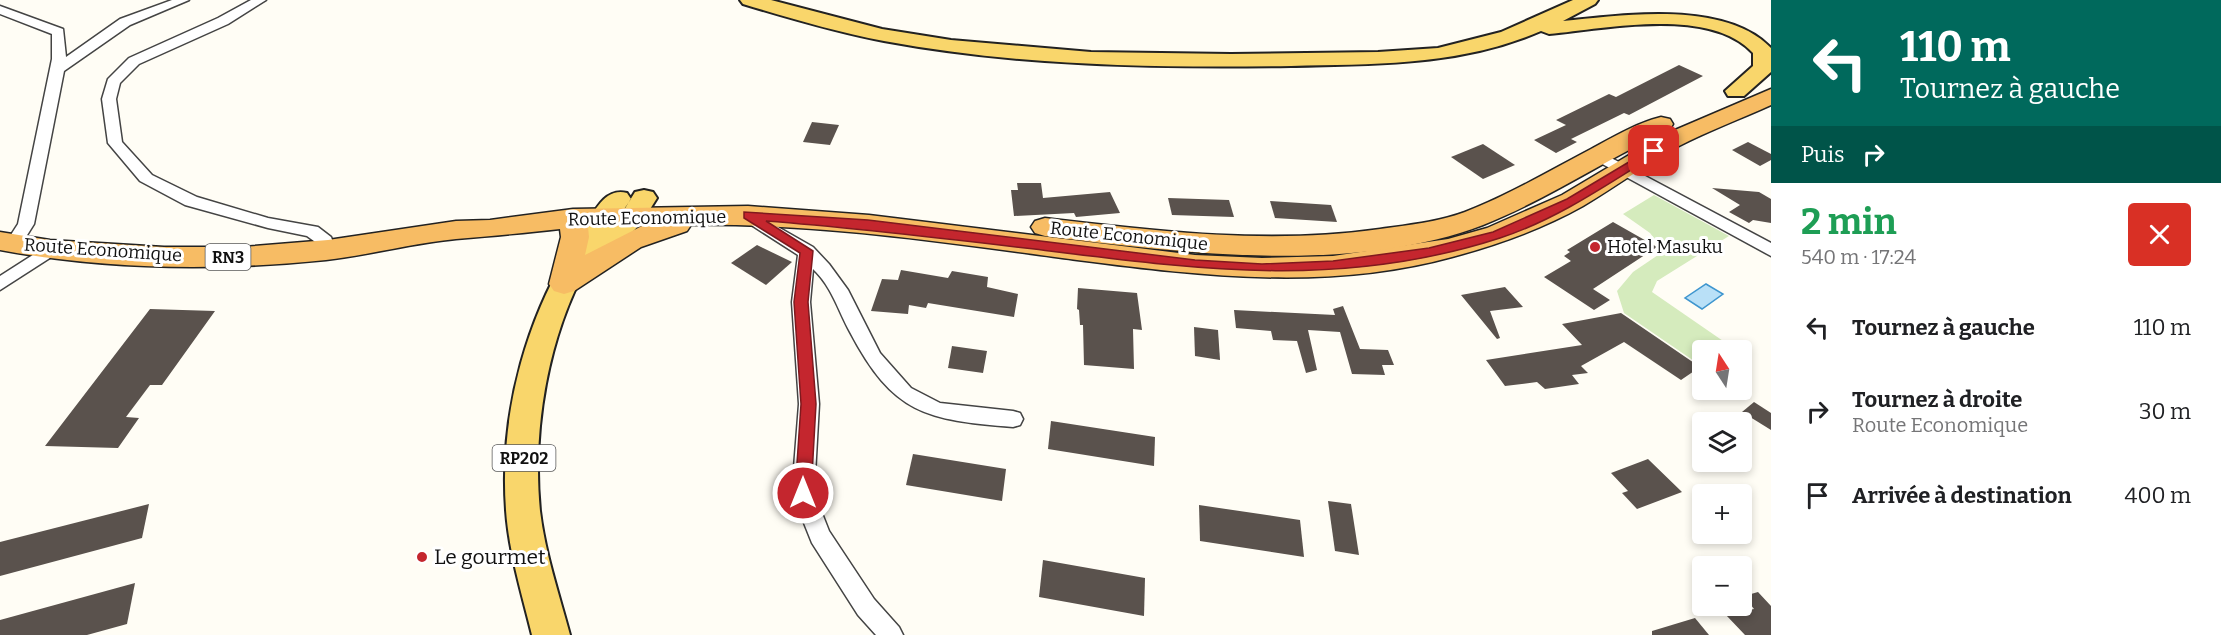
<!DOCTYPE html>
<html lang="fr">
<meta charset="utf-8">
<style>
:root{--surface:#fff;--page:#f2f2f2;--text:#202124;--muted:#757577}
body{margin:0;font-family:Bitter,serif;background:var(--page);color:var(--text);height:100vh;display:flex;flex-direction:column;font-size:22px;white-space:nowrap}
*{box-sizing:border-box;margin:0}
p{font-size:20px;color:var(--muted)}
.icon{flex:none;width:33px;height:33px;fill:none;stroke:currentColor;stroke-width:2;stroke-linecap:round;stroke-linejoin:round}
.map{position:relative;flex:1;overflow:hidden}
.side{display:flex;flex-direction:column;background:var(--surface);width:450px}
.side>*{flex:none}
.top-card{background:#00695c;color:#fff;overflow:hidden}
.needle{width:39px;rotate:348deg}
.fabs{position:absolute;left:1692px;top:340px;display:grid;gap:12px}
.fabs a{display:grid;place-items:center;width:60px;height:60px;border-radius:6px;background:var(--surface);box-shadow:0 3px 9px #0003;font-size:30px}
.pin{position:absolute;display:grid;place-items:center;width:51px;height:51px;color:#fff;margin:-26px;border-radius:12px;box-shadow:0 3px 9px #0006}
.me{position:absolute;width:66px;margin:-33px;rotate:0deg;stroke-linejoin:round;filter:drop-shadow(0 0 4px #0008)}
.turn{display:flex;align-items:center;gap:21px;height:126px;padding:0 30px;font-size:27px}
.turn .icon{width:78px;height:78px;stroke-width:2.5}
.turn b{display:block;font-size:42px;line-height:51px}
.then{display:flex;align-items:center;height:57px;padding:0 30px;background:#0003;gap:12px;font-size:22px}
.round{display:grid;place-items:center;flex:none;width:63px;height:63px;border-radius:6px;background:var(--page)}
.head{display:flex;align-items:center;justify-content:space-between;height:102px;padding:0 30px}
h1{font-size:36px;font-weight:700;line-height:45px;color:#1e9e55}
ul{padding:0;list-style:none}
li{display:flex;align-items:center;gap:18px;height:84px;padding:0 30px}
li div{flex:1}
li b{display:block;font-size:22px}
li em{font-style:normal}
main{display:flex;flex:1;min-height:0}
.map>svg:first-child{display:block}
</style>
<main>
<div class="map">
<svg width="1771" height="635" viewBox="0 0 1771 635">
<rect width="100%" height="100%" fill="#fffdf5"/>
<!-- green -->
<polygon fill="#d5ebbd" points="1654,195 1729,236 1657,281 1652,292 1726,343 1714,351 1702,351 1702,359 1697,363 1624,313 1617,291 1633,272 1664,251 1650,233 1623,214"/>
<!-- water -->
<polygon fill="#b9e0f7" stroke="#3f96cf" stroke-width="1.5" points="1706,284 1723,294 1702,309 1685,298"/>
<!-- building -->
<g fill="#5a524d">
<polygon points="1679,65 1703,76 1629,115 1624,113 1571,139 1577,142 1556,153 1534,140 1566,125 1556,120 1609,94 1616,97"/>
<polygon points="812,122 839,125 830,145 803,142"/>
<polygon points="1748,142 1771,154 1771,160 1760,166 1732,150"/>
<polygon points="1483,144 1515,165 1483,179 1451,157"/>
<polygon points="1017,183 1041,183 1043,198 1110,192 1120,213 1076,217 1074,213 1014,216 1011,190 1018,190"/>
<polygon points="1712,188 1759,192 1771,199 1771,223 1753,220 1749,223 1729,212 1740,205"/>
<polygon points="1168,198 1229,200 1234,217 1172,215"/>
<polygon points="1270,201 1331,205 1337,222 1275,218"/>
<polygon points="1613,222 1657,247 1593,289 1610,300 1594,310 1544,277 1571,261 1564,256 1570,252 1567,250"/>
<polygon points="757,245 792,262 766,285 731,263"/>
<polygon points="901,270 948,278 952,271 988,277 987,287 1018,294 1014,317 928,303 926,308 909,305 908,314 871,311 882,279 898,280"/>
<polygon points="1505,287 1523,307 1490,311 1500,338 1497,339 1461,295"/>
<polygon points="1078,288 1137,293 1142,330 1133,329 1134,369 1084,365 1083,325 1080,325 1079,310 1077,309"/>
<polygon points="1343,306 1360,349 1388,350 1394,365 1382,365 1385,375 1352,374 1340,332 1308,330 1317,370 1306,373 1297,341 1273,340 1271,331 1236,328 1234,310 1335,315 1333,309"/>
<polygon points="150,309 215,311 162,385 150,385 126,417 139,418 118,448 45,446"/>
<polygon points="1621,313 1700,367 1681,380 1624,342 1581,366 1588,373 1572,375 1579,384 1545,389 1537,382 1505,386 1486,360 1582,345 1562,324"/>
<polygon points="1194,327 1218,330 1220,360 1195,356"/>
<polygon points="952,346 987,351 983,373 948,368"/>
<polygon points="1754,402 1771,413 1771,430 1742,412"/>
<polygon points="1051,421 1155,437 1154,466 1048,449"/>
<polygon points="913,454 1006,469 1002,501 906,485"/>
<polygon points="1648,459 1682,492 1637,509 1622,493 1628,491 1611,473"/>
<polygon points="1328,501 1351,504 1359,555 1335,551"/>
<polygon points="149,504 142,538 0,576 0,542"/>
<polygon points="1199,505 1300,520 1304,557 1200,541"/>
<polygon points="1043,560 1145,578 1144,616 1039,597"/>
<polygon points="135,583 127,624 87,635 0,635 0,620"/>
<polygon points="1758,592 1771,606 1771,635 1745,635 1726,615 1754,609 1744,596"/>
<polygon points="1695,618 1709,635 1652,635 1652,631"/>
</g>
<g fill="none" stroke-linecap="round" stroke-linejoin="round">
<!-- minor casing -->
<g stroke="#444" stroke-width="3">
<g id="minor">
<polygon points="172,0 189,0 130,25 64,71 34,224 19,248 7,248 5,244 18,224 52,59 52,34 0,14 0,6 63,29 66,57 120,19"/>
<polygon points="251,0 266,0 228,24 139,64 120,83 116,99 122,142 152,175 197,197 268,218 318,227 331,237 336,250 334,254 322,254 318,244 307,236 268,228 185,205 140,181 108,143 102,99 108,79 129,58 218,18"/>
<polygon points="1600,152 1771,243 1771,256 1595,160 1592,157 1595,154"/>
<path d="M748 210 813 247 829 264 848 290 880 353 911 388 940 403 1013 411 1020 413 1023 419 1020 425 1013 427C926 420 893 414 850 332 838 310 832 287 813 269L810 302 819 404 814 493 829 531 874 599 899 627 903 635H876L858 615 812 543 792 493 799 404 792 302 798 255 742 219 740 215 742 211Z"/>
<polygon points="50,244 56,246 58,250 56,254 0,290 0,276"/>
</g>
</g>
<!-- primary casing -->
<g stroke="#222" stroke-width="4">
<g id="primary">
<path d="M740 0H771L882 29 951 40 1091 52 1231 54 1378 52 1438 48 1501 32 1573 0H1598L1595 4 1563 21C1624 15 1725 0 1771 48V72L1744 96H1728L1725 91 1753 66V53C1710 6 1605 29 1549 34L1541 31C1460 66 1377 64 1291 66 1155 68 1018 66 884 41 836 32 789 18 743 4Z"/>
<path d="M644 190 653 192 657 198 642 222 603 263 588 264C548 336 532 429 540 511 545 553 559 594 570 635H532C522 594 509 553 506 510 499 413 527 310 583 230 594 213 604 187 627 193L631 199 622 212 624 210 635 192Z"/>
</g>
</g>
<!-- trunk casing -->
<g stroke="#222" stroke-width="3">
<g id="trunk">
<path d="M1771 89V105C1740 119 1708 131 1679 146 1646 164 1615 187 1583 206 1542 229 1497 245 1452 257 1329 291 1201 276 1077 260 949 243 820 223 691 225L687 231 641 247 574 291 564 294 554 291 549 284 561 237 560 229C526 233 491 236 456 239 413 243 370 255 326 260 218 271 107 270 0 250V232L50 240 164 247H243L328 240 456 221 490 220 573 209 748 206 869 215 1195 255 1262 258 1333 256 1448 239 1487 228 1562 195 1661 136ZM642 226 585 255 589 237 588 227Z"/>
<path d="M1661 117 1670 119 1673 124 1670 129C1607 159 1548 199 1483 225 1352 275 1181 253 1045 236L1035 233 1031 227 1035 221 1045 218C1156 231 1268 245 1380 229 1409 225 1438 222 1465 212 1509 195 1549 171 1591 149 1613 137 1637 123 1661 117Z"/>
</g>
</g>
<!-- minor -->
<use href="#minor" fill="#fff" fill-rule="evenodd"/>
<!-- primary -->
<use href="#primary" fill="#f9d66b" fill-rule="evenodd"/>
<!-- trunk -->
<use href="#trunk" fill="#f7bc64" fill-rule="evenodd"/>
</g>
<!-- route -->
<path fill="#c4262e" stroke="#7f191e" stroke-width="1.5" d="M1654 147 1660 151 1658 153C1608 184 1556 220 1500 238 1343 289 1201 270 1042 250 950 239 859 228 766 221L813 251 808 302 816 404 811 493 809 498H798L795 493 801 404 794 302 800 253 744 218V212L868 220 1195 260 1262 264 1333 261 1429 248 1493 232 1567 199Z"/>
<!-- markers -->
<g fill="#c4262e" stroke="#fff" stroke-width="2">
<circle cx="1595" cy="247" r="6"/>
<circle cx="422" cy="557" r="6"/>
</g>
<g text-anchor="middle" stroke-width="6" stroke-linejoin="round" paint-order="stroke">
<!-- shield labels -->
<g fill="#fff" stroke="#585858" stroke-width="1.5">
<rect x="205.5" y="244" width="45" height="26" rx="4.5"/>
<rect x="492.5" y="445" width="63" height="26" rx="4.5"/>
</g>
<g font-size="16" font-weight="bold" fill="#111">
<text x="228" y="263">RN3</text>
<text x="524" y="464">RP202</text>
</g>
<!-- street labels -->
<g font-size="18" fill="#111" stroke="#fff">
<text transform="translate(647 218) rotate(-1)" y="6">Route Economique</text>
<text transform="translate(1129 236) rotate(6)" y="6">Route Economique</text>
<text transform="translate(103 250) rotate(4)" y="6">Route Economique</text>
</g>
<!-- poi labels -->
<g font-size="18" fill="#111" stroke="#fff" text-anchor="start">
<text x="1607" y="253">Hotel Masuku</text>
</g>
<!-- near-poi labels -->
<g font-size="21" fill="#111" stroke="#fff" text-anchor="start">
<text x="434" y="564">Le gourmet</text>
</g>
</g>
</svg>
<div class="fabs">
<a><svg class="needle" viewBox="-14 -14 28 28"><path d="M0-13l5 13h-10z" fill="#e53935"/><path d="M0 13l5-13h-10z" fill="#757577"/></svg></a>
<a><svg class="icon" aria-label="layers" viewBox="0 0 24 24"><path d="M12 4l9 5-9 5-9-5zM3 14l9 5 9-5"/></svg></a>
<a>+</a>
<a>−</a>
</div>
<div class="pin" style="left:1654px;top:151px;background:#d93025"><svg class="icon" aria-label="arrive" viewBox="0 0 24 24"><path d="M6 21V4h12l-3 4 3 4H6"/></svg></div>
<svg class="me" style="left:803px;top:493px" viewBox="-20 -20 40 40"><circle r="17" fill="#c4262e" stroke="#fff" stroke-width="3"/><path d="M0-11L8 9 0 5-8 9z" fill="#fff"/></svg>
</div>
<section class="side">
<div class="top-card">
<div class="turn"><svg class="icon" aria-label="left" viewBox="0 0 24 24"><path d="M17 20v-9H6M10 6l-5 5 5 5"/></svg><div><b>110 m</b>Tournez à gauche</div></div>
<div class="then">Puis<svg class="icon" aria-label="right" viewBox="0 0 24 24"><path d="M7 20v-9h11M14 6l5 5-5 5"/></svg></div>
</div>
<div class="head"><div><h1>2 min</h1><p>540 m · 17:24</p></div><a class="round" style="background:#d93025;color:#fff"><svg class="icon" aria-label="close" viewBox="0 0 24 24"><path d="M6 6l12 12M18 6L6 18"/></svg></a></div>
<ul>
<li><svg class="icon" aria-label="left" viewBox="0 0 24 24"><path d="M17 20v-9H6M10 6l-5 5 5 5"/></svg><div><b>Tournez à gauche</b></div><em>110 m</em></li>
<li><svg class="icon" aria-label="right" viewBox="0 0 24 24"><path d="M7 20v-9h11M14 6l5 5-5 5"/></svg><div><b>Tournez à droite</b><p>Route Economique</p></div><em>30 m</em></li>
<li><svg class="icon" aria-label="arrive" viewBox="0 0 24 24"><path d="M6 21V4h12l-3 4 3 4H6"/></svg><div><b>Arrivée à destination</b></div><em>400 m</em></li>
</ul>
</section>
</main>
